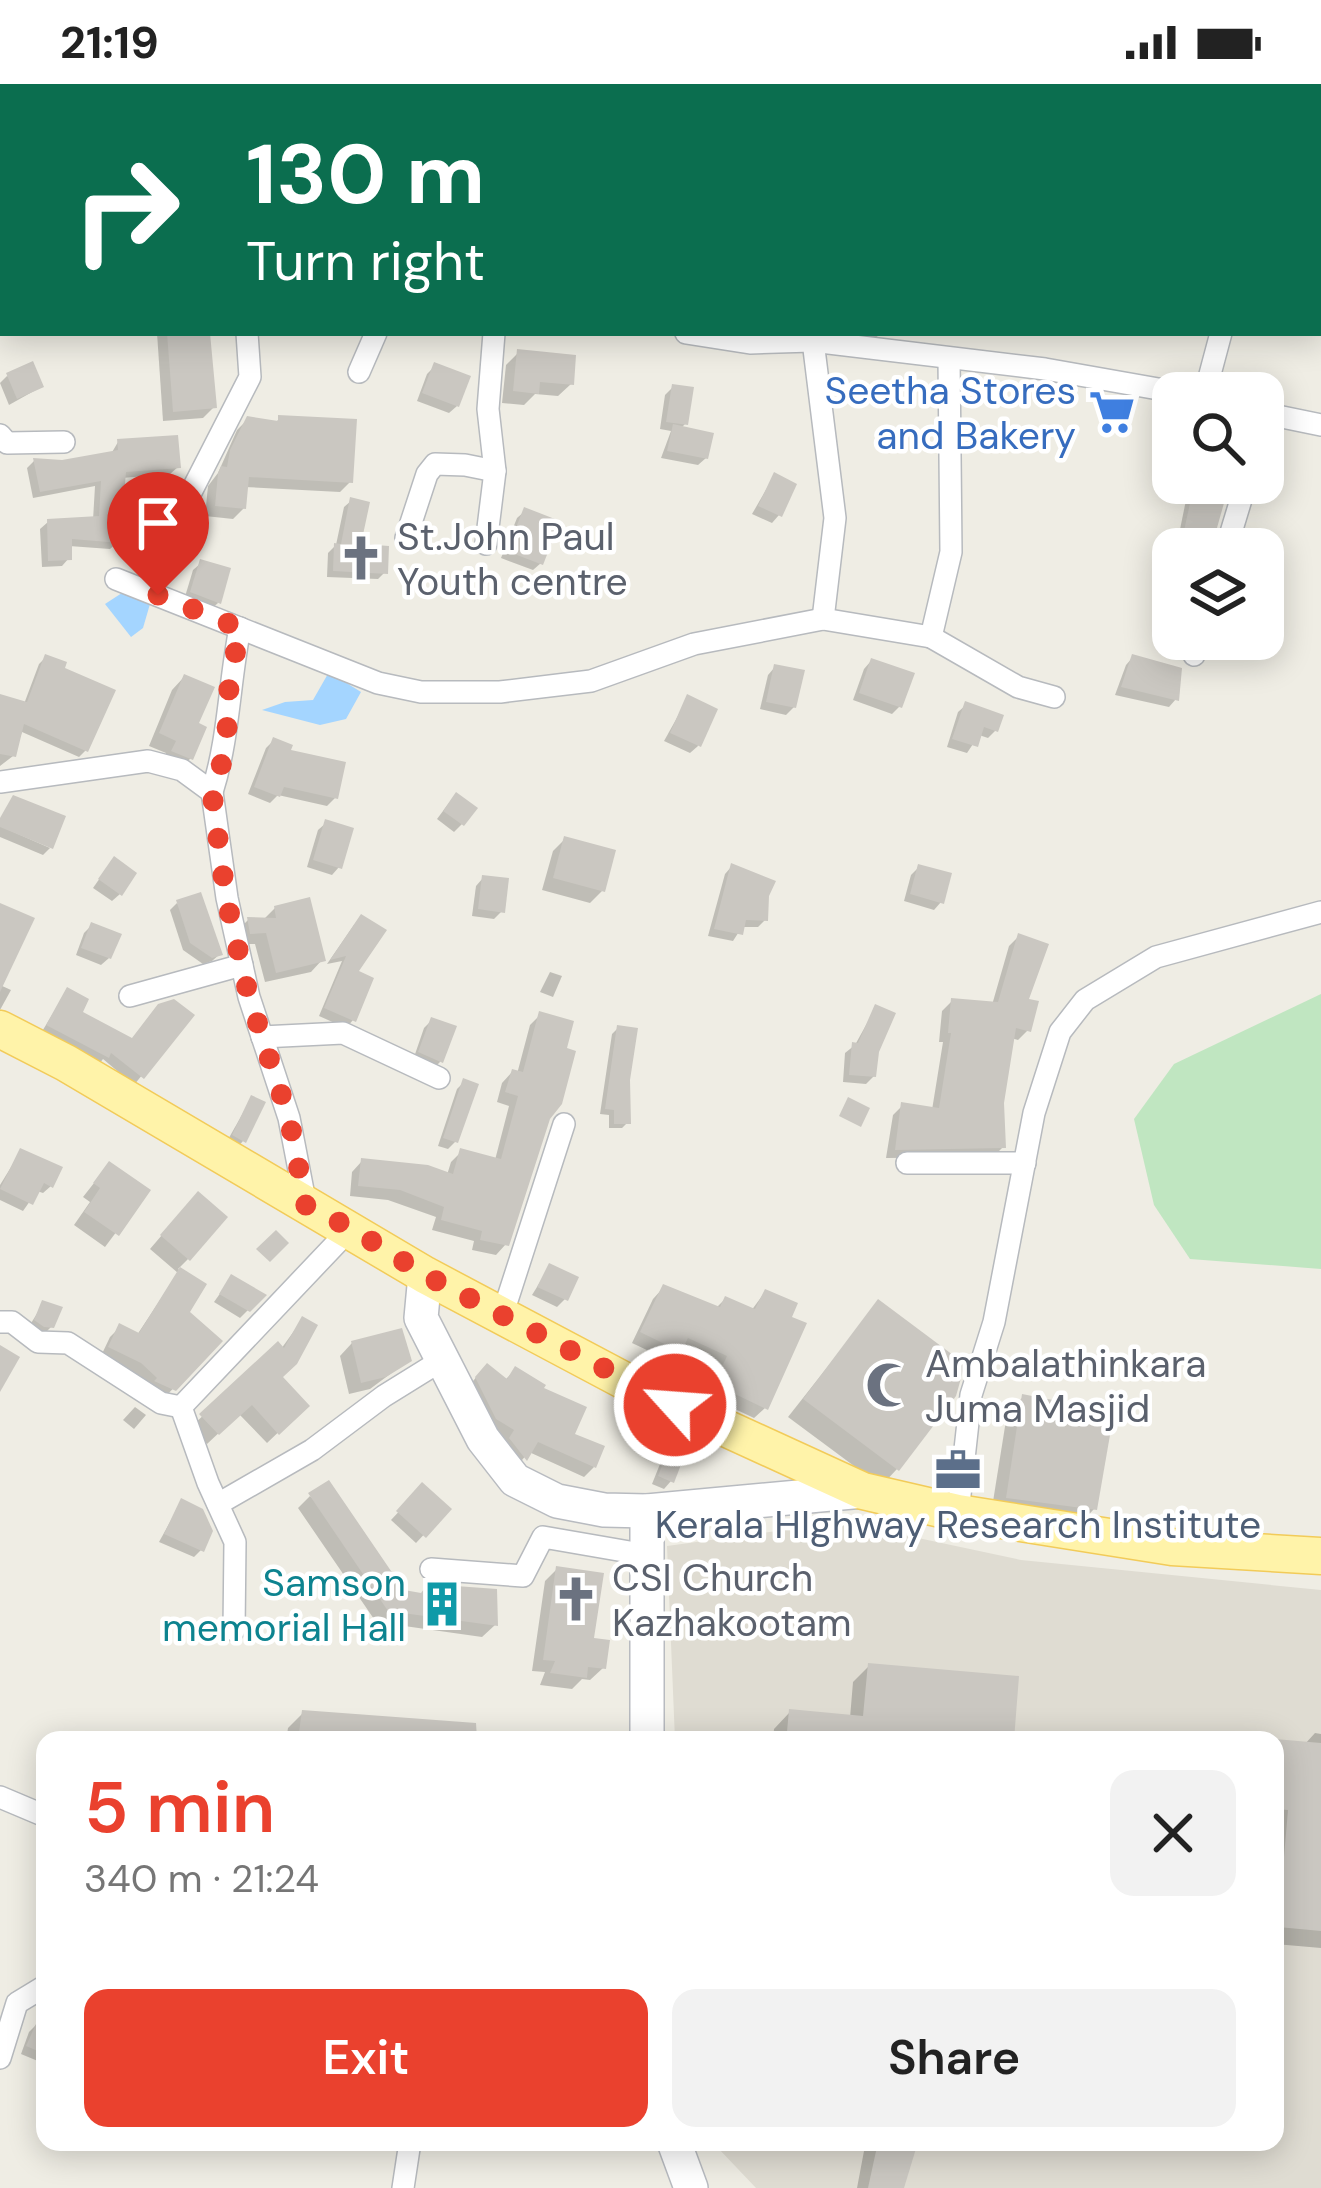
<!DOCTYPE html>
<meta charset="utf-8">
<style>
:root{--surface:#fff;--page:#f2f2f2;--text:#222;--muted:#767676;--accent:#ea412e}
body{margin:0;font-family:"DM Sans",sans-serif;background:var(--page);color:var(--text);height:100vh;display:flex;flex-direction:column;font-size:45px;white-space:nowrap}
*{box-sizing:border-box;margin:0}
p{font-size:39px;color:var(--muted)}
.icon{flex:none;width:66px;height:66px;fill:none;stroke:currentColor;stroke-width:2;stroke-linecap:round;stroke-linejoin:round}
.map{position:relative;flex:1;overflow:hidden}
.details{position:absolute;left:36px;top:1647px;width:1248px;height:420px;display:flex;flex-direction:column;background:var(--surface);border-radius:24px;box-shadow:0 6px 30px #0003}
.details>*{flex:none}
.top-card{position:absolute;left:0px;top:0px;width:1323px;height:252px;box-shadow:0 6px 30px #0003;background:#0b6e4f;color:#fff;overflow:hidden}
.buttons{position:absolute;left:1152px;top:288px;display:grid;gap:24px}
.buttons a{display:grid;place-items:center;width:132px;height:132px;border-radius:24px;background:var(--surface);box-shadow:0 6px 30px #0003;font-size:60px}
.pin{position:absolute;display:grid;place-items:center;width:102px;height:102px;color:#fff;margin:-123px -51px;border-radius:50% 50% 50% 0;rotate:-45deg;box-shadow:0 0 12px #0007}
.pin .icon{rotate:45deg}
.me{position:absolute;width:132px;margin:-66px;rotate:296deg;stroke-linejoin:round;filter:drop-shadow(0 0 9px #0008)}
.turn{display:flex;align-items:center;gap:42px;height:252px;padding:0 48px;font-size:54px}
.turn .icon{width:156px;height:156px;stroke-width:2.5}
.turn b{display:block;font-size:84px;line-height:102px}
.round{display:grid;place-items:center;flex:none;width:126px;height:126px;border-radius:24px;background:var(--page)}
.summary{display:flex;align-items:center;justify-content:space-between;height:204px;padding:0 48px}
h1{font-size:72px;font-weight:600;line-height:90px;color:var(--accent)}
.action{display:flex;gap:24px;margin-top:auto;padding:24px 48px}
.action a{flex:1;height:138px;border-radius:24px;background:var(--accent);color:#fff;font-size:48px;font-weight:600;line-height:138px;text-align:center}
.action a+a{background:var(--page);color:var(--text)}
.status{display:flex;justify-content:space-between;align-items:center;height:84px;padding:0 60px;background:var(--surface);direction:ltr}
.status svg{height:33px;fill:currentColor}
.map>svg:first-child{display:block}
</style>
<div class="status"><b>21:19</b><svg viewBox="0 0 49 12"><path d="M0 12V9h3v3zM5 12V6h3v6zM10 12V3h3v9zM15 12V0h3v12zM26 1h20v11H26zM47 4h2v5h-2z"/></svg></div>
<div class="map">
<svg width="1321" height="2104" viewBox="0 0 1321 2104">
<rect width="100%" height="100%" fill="#efede4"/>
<!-- education -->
<polygon fill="#dfdcd2" points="843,1438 1021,1476 1321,1506 1321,2104 756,2104 718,2064 716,2058 1275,2058 1275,1656 675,1656 667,1462"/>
<!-- green -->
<polygon fill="#c0e6c1" points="1321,910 1321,1185 1190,1175 1154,1121 1134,1035 1174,980"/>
<!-- water -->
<g fill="#a4d5ff">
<polygon points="125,507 150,520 143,544 131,553 105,520"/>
<polygon points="329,588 361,608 346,635 320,641 262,626 285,618 313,616"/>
</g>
<!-- shadow -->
<g fill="#0003">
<polygon points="59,0 113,0 58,3"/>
<polygon points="132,0 167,0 166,3"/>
<polygon points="846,0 909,0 845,3"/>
<rect x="1050" y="0" width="47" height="3"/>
<polygon points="157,249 208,249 214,323 203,334 163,337"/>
<polygon points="819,249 881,249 868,261"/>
<polygon points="518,269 571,300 558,312 535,310 524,321 502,319 506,281"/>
<polygon points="435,282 457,322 449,329 417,317 427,290"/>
<polygon points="7,292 41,303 9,321 0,299"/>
<polygon points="673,303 685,340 680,345 706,374 698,381 661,374 671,347 660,345 665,311"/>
<polygon points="280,334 351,397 340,408 245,403 244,424 233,435 205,432 208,402 218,389 237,346 248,335 274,340"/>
<polygon points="118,358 178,383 170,390 122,394 118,458 110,465 69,462 69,474 62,482 42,483 40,445 48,438 93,436 95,402 33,414 27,384 34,377 62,379 111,370"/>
<polygon points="774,392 779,431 772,439 752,430"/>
<polygon points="1194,409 1223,415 1209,465 1176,465 1186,416"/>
<polygon points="351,417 358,463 385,488 378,495 327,493 328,469 336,461 344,423"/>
<polygon points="525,427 541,479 533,486 501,474 517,434"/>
<polygon points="201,479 218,519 210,526 184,516 193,486"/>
<polygon points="46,573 86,666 79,673 22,648 13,672 0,682 0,613 24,620 39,580"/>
<polygon points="1133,573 1176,615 1169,623 1115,611 1126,581"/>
<polygon points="871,577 900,622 892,630 853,616 864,585"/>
<polygon points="775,583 794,623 786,631 760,625 768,591"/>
<polygon points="184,593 195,641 191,674 178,686 162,680 166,669 149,662 172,606"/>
<polygon points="688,614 698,662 690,669 664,657"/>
<polygon points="966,621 996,646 988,654 979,651 967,669 947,663 958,628"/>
<polygon points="273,657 335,714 327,722 278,711 270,719 248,710 266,664"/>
<polygon points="449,719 462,740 454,748 437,735"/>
<polygon points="326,739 339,783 332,791 307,783 318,746"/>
<polygon points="0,742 50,764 43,771 0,753"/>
<polygon points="565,755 602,807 590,819 542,806 553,767"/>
<polygon points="732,782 766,811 765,836 758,843 742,843 733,857 708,852 725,790"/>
<polygon points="919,783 941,818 934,826 904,817 911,791"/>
<polygon points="107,784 120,810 112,817 93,804"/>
<polygon points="483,794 502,827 494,835 472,832 476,802"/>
<polygon points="177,819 220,870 212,877 203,880 183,866 170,826"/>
<polygon points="0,824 0,901 11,906 0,926"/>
<polygon points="275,824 322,876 311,888 265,898 255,860 239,860 236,848 248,836 263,836"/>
<polygon points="92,841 109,874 101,881 76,871 84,849"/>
<polygon points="354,841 353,936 346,944 319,932 342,877 327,880"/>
<polygon points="1019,852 1028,946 1018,956 1011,954 1001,1018 1003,1063 993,1073 886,1074 893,1031 902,1022 932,1026 943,958 939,958 942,927 952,917 992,921 1009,862"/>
<polygon points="550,888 562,892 553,913 540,908"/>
<polygon points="67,907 79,929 131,957 190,932 134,1001 103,975 99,980 41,949"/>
<polygon points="876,923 874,992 866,1000 843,998 845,969 855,961"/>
<polygon points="540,931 547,1034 506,1160 496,1171 472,1166 474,1157 432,1146 436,1133 388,1116 350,1112 352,1088 362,1077 447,1091 451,1078 461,1068 495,1076 509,1022 497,1018 502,999 512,988 517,990 530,941"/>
<polygon points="432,936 440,978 433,985 413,976 424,944"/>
<polygon points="618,944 627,996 628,1038 622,1044 609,1044 609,1031 600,1030 612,950"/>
<polygon points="464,998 455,1058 448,1065 438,1062 457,1005"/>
<polygon points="251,1015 243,1057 236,1065 226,1059"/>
<polygon points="21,1067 51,1102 43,1109 37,1107 23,1127 0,1116 0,1101"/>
<polygon points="109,1080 147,1107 105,1163 74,1141 90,1118 83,1113"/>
<polygon points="186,1123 188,1175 178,1185 203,1201 186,1229 219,1257 163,1315 100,1274 110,1253 120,1243 137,1251 178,1189 150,1165"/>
<polygon points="550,1182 565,1215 557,1223 532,1211"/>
<polygon points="231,1194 262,1212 240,1234 214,1218"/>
<polygon points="663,1204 716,1224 725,1215 751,1227 765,1208 765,1324 754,1334 705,1311 718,1283 679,1265 668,1276 632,1259 653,1215"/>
<polygon points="878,1219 897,1385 881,1402 788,1333"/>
<polygon points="43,1220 52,1242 44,1250 28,1244"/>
<polygon points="302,1236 279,1293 306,1322 267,1359 239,1330 207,1360 191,1343 278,1261 281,1265"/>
<polygon points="352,1259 409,1276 370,1305 349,1310 340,1272"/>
<polygon points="515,1286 594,1383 584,1393 529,1368 515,1384 501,1366 507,1357 487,1345 467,1305 477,1292 504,1297"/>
<polygon points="1023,1313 1094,1425 1078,1442 991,1430 1007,1330"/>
<polygon points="135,1323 146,1331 134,1345 123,1336"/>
<polygon points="670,1368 671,1397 664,1405 652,1400 662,1375"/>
<polygon points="423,1402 448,1425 416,1459 391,1436"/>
<polygon points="310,1412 403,1509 495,1541 482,1553 376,1538 298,1424"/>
<polygon points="181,1418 201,1466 194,1473 159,1458"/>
<polygon points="557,1485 603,1584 590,1596 582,1595 572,1605 540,1601 545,1588 532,1587 545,1497"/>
<polygon points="869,1582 1011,1656 773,1656 774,1645 790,1628 850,1634 853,1598"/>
<polygon points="303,1629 474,1656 286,1656 288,1644"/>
<polygon points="1192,1647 1267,1656 1183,1656"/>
<polygon points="1315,1649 1321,1650 1321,1864 1275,1860 1275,1657 1304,1661"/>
<polygon points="37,1940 45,1943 45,1980 21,1970 29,1948"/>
<polygon points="832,2058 915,2058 901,2104 857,2104 864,2067"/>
</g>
<!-- building -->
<g fill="#cac7c1">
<polygon points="167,249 210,249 217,324 173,328"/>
<polygon points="517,265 576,271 574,301 540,298 539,310 513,307"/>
<polygon points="33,277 44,303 17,315 6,289"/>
<polygon points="434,278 471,292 459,323 422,309"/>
<polygon points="672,300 694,303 688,341 666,338"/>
<polygon points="278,331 357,335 353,399 249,393 246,425 215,422 218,389 221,382 227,383 230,366 247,332 278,337"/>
<polygon points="673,340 714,349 708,375 667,367"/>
<polygon points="178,351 181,384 126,388 120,459 72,455 72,476 48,477 47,435 99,432 101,397 40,408 33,374 62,376 118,366 117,355"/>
<polygon points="774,388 797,400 782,433 758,422"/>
<polygon points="1193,405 1226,412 1211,465 1181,461"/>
<polygon points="350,413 370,418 361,460 389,462 388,490 333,487 334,459 341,460"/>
<polygon points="524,423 560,437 543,481 507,467"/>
<polygon points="200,475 231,484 221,520 190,508"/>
<polygon points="45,570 67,578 65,584 116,606 88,668 24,640 16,673 0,670 0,610 27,618"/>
<polygon points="1132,570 1182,584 1179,617 1121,603"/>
<polygon points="871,574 915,589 902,624 859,609"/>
<polygon points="774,580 805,586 796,624 766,618"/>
<polygon points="184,590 215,603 199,639 207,643 193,676 171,667 176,657 159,649"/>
<polygon points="687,610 718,625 701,663 670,649"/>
<polygon points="965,617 1004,631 998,648 984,643 978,663 952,655"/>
<polygon points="273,653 293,661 291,666 346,678 338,715 284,703 280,713 254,703"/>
<polygon points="456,708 478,724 464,742 443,727"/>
<polygon points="13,711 66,732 53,765 0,743 0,734"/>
<polygon points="325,735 354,744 342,785 313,776"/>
<polygon points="564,752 616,766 605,808 553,794"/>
<polygon points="114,772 137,789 122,812 98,795"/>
<polygon points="731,779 776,797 769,812 768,837 746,836 743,851 714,845"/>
<polygon points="918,780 952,789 944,820 910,810"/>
<polygon points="482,791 509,794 505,829 478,825"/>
<polygon points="201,808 223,871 212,874 190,859 176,816"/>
<polygon points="310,813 326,877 276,889 266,849 250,850 247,833 276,834 274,822"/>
<polygon points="0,819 35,834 0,908"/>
<polygon points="361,830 387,846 359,887 374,894 356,938 324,924 346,872 330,876"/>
<polygon points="91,838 122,850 111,875 81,864"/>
<polygon points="1018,849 1049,860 1029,915 1039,917 1031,948 1016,944 1004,1019 1006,1064 895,1066 901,1018 939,1024 951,949 948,949 951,914 998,918"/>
<polygon points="67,903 89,915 83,928 132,954 158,920 174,915 195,931 144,995 111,969 109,974 46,941"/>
<polygon points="875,920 896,929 879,968 876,993 849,991 852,958 858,959"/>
<polygon points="539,927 574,937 567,964 576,967 562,1020 550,1035 509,1162 480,1156 482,1147 441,1136 444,1123 400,1106 358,1102 361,1074 428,1081 453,1090 460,1064 501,1075 518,1012 505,1008 512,985 523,988"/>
<polygon points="431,933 457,942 443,979 418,968"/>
<polygon points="617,941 638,944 630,996 631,1040 614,1040 614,1026 605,1025"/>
<polygon points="463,994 479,1000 458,1059 443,1054"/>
<polygon points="251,1011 266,1018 246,1059 232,1051"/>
<polygon points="848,1013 870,1024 861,1043 839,1032"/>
<polygon points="20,1064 63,1083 53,1104 44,1099 33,1121 0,1105"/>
<polygon points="109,1077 151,1106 119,1152 84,1128 100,1104 93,1099"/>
<polygon points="198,1107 228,1133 190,1177 160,1151"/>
<polygon points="276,1146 289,1159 270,1178 256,1165"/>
<polygon points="549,1179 579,1193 568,1217 537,1203"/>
<polygon points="180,1183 207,1200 190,1228 223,1257 176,1307 154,1297 157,1294 141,1279 108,1263 119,1239 139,1249"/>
<polygon points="231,1190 267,1211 250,1228 219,1210"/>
<polygon points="663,1200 720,1223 725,1212 755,1225 765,1205 798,1219 792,1233 807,1239 768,1326 714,1300 727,1272 688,1254 681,1268 640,1248"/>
<polygon points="878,1215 965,1280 956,1312 899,1387 803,1315"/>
<polygon points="42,1216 63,1223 54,1244 44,1243 34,1236"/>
<polygon points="302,1232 318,1241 297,1280 283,1293 310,1322 279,1351 252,1321 219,1351 199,1330 278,1257 284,1264"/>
<polygon points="402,1244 412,1277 386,1293 361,1299 351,1257"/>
<polygon points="0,1261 20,1273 0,1308"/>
<polygon points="487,1279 507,1295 515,1282 546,1301 544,1304 587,1323 575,1350 605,1362 596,1384 538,1358 527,1377 509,1354 514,1346 496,1335 475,1293"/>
<polygon points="1022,1310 1114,1328 1097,1426 1006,1414"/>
<polygon points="669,1364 685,1370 674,1399 658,1392"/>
<polygon points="329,1396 404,1506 421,1509 428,1500 497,1505 498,1542 388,1527 308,1409"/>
<polygon points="422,1398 452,1425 426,1454 396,1427"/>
<polygon points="181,1414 203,1425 213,1447 204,1468 164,1450"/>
<polygon points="556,1482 604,1489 594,1554 610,1556 606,1585 588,1583 587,1594 550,1589 555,1577 543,1576"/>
<polygon points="868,1579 1019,1592 1014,1656 854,1656 787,1648 789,1625 863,1632"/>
<polygon points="302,1626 476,1639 477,1656 298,1656"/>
<polygon points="1275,1655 1321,1659 1321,1847 1278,1843 1288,1726 1275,1725"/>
<polygon points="45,1920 45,1970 26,1962"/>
<polygon points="878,2058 918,2058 904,2104 868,2104"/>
</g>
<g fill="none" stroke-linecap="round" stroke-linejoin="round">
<!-- street casing -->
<g stroke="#b7babe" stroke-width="24">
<g id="street">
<polyline points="1264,0 1266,3"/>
<polyline points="130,3 131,0"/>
<polyline points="267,3 268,0"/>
<polyline points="469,3 470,0"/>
<polyline points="1209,3 1209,0"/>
<polyline points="1320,62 1321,65"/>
<polyline points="0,158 3,160"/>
<polyline points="0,196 3,194"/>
<polyline points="686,249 750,259 812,257 1045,285 1181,309"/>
<polyline points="812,249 835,434 823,535"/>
<polyline points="359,288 376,249"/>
<polyline points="1205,309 1221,249"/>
<polyline points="1263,329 1321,341"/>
<polyline points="0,351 7,359 64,358"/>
<polyline points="186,438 188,414 250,293 247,249"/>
<polyline points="406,454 427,390 435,380 465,381 495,387"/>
<polyline points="486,460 495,387 488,325 494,249"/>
<polyline points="1226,465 1246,399"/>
<polyline points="116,495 378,599 421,608 500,608 591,597 694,560 823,535 931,553 951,468 949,274"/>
<polyline points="931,553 1018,603 1054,613"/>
<polyline points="1194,571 1199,555"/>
<polyline points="0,698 148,677 182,686 212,708 227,814 249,913 289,1034 306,1122"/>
<path d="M212 708C229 655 229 599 240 544"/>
<polyline points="130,912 242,881"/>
<polyline points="262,953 343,949 439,994"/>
<polyline points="907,1079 1025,1079"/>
<polyline points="502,1232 564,1040"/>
<polyline points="0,1238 12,1238 38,1258 68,1259 161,1319 181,1323 351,1144"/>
<polyline points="181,1323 208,1399 235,1458 234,1546"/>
<polyline points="218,1420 312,1366 384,1312 442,1276"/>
<polyline points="958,1429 971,1311 994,1238 1034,1029 1060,948 1085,916 1156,873 1321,828"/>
<polyline points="431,1485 523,1492 543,1453 647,1471"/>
<polyline points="0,1713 45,1732"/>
<polyline points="0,1974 17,1919 45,1902"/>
<polyline points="403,2104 410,2058"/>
</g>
</g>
<!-- secondary casing -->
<g stroke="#b8bbc0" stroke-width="36">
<g id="secondary">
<polyline points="425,1191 421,1234 483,1355 515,1396 557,1417 604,1426 647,1427 863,1407"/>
<polyline points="647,1427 647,1656"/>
<polyline points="674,2058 691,2104"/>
</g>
</g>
<!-- primary casing -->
<g stroke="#f2cb59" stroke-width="39">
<polyline id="primary" points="0,945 66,979 425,1191 638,1304 863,1407 958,1429 1172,1463 1321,1472"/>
</g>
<!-- street -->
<use href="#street" stroke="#fff" stroke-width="21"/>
<!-- secondary -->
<use href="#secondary" stroke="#fff" stroke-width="33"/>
<!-- primary -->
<use href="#primary" stroke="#fff3a9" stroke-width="36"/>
</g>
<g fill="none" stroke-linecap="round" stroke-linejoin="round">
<!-- route -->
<polyline stroke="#ea412e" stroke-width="21" stroke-dasharray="0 37.8" points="158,511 240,544 229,603 226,666 212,709 226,814 249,913 289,1034 306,1122 351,1144 425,1191 675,1321"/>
</g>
<!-- icons -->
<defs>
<g id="supermarket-bare" transform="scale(3.6)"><path d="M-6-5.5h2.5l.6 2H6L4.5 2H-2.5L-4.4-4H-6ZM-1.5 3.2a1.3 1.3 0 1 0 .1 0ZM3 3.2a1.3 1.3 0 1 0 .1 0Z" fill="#3f7fe0" stroke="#fff" stroke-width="2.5" paint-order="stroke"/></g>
<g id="church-bare" transform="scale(3.6)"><path d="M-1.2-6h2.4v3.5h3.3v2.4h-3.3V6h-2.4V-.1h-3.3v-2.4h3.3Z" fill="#6b7280" stroke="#fff" stroke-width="2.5" paint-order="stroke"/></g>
<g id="mosque-bare" transform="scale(3.6)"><path d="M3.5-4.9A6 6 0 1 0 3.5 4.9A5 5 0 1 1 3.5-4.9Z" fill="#6b7280" stroke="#fff" stroke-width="2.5" paint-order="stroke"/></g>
<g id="office-bare" transform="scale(3.6)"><path d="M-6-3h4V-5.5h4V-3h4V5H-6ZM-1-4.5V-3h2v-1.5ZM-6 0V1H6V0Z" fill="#5c6f8a" stroke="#fff" stroke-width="2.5" paint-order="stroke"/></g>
<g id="building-bare" transform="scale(3.6)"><path d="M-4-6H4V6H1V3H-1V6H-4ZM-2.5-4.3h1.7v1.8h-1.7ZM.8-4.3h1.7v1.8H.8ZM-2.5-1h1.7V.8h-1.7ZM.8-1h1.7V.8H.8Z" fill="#0f9aa8" stroke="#fff" stroke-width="2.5" paint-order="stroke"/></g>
</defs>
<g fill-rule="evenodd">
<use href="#supermarket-bare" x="1112" y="328"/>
<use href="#church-bare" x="361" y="474"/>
<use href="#mosque-bare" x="889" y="1301"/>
<use href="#office-bare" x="958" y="1386"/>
<use href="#church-bare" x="576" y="1515"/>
<use href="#building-bare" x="442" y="1520"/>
</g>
<g text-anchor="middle" stroke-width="9" stroke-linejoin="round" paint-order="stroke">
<!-- shop labels -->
<g font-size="39" fill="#366cbe" stroke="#fff" text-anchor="end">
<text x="1076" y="320">Seetha Stores<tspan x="1076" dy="45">and Bakery</tspan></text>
</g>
<!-- worship labels -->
<g font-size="39" fill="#5b616d" stroke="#fff" text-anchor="start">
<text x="397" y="466">St.John Paul<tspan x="397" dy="45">Youth centre</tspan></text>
<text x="925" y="1293">Ambalathinkara<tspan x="925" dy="45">Juma Masjid</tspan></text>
<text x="612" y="1507">CSI Church<tspan x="612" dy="45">Kazhakootam</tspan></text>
</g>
<!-- service labels -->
<g font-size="39" fill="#4e5e75" stroke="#fff">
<text x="958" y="1454">Kerala HIghway Research Institute</text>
</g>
<!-- culture labels -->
<g font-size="39" fill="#0d838f" stroke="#fff" text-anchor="end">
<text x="406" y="1512">Samson<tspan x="406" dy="45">memorial Hall</tspan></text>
</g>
</g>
</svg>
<div class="buttons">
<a><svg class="icon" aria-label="search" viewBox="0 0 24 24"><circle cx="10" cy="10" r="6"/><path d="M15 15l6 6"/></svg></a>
<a><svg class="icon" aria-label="layers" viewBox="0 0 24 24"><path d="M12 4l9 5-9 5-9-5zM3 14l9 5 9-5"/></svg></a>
</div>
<div class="pin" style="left:158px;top:511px;background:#d93025"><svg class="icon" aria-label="arrive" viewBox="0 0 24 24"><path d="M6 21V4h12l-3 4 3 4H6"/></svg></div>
<svg class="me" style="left:675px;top:1321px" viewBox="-20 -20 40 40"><circle r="17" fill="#ea412e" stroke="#fff" stroke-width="3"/><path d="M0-11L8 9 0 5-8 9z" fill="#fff"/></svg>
<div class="top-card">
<div class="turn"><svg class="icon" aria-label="right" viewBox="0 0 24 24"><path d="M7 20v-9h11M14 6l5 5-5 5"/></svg><div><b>130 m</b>Turn right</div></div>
</div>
<section class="details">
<div class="summary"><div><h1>5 min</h1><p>340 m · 21:24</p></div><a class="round"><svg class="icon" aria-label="close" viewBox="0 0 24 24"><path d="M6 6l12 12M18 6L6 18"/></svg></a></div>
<div class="action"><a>Exit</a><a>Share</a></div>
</section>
</div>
